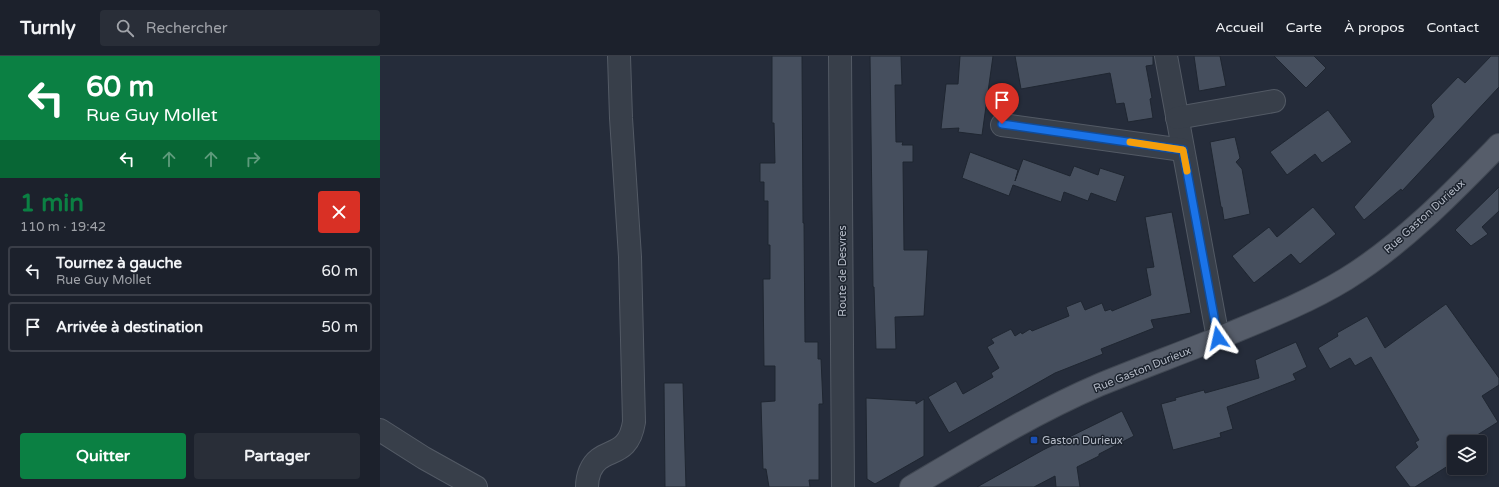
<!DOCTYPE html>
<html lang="fr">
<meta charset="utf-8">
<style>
:root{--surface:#1c212c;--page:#292e38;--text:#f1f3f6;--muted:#a0a3a9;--line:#3a3e48;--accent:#0b8043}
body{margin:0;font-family:"Varela Round",sans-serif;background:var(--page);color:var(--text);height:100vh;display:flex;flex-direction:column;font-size:15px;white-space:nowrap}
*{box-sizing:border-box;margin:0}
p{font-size:13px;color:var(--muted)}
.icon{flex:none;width:22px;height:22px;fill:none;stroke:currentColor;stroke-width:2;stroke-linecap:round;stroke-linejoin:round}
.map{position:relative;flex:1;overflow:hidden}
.details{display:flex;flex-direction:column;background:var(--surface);width:380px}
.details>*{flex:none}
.top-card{background:#0b8043;color:#fff;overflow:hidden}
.buttons{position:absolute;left:1067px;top:379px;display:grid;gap:8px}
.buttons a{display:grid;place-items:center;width:40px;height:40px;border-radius:4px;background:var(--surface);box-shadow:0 2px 6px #0003,0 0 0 1px var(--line);font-size:20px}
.pin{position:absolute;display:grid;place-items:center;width:34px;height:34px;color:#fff;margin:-41px -17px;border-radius:50% 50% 50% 0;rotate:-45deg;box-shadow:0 0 4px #0007}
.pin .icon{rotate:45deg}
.me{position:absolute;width:44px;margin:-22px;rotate:349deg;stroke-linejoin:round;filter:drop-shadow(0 0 3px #0008)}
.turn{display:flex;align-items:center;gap:14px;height:84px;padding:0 20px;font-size:18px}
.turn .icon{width:52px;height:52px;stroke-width:2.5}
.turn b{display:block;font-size:28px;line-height:34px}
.lanes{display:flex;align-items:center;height:38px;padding:0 20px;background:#0003;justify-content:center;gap:20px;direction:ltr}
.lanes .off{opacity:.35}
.round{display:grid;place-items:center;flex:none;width:42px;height:42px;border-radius:4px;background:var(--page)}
.headline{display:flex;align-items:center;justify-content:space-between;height:68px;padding:0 20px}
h1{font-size:24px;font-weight:700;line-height:30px;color:var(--accent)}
.action{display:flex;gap:8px;margin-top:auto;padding:8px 20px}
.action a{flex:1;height:46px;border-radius:4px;background:var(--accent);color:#fff;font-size:16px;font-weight:700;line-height:46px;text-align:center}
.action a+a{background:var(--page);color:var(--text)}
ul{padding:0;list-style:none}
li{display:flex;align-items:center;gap:12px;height:50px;margin:0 8px 6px;padding:0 12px;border:2px solid var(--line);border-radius:4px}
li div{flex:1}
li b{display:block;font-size:15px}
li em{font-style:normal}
header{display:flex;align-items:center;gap:24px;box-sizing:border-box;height:56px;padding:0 20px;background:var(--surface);border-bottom:1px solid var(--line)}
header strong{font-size:19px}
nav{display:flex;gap:22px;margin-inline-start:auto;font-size:14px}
.search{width:280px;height:36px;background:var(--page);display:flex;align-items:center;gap:10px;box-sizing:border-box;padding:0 14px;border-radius:4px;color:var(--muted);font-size:15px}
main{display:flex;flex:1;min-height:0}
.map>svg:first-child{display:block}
</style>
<header>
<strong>Turnly</strong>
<div class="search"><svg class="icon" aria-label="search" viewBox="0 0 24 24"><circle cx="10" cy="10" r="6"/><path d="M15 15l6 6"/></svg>Rechercher</div>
<nav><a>Accueil</a><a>Carte</a><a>À propos</a><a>Contact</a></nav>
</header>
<main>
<section class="details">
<div class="top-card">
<div class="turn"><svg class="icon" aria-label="left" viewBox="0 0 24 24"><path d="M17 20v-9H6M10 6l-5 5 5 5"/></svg><div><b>60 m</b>Rue Guy Mollet</div></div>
<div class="lanes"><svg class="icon" aria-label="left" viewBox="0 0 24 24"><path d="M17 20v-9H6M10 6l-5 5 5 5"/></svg><svg class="icon off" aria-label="ahead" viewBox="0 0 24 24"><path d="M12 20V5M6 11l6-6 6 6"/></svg><svg class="icon off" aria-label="ahead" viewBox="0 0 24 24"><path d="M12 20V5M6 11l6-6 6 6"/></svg><svg class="icon off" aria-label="right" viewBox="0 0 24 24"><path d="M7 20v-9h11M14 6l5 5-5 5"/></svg></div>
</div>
<div class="headline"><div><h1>1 min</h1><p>110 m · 19:42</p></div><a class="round" style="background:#d93025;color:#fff"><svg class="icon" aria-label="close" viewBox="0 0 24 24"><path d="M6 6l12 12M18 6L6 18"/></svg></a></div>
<ul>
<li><svg class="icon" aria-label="left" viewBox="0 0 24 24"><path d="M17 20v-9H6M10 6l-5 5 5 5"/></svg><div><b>Tournez à gauche</b><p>Rue Guy Mollet</p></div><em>60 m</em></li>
<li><svg class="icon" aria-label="arrive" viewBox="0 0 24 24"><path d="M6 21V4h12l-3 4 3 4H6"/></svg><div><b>Arrivée à destination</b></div><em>50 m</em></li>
</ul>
<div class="action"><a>Quitter</a><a>Partager</a></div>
</section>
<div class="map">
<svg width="1119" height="431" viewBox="0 0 1119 431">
<rect width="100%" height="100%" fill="#252c3a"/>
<!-- building -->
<g fill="#464f5e" stroke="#1f2631">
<polygon points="392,0 422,0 423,167 424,167 425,286 438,286 438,303 441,303 443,348 439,348 439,424 429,424 430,431 389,431 386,413 383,413 381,346 395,345 395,310 384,310 383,223 390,223 390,189 388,189 388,145 384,145 384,126 380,126 380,107 395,107 394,67 392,67"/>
<polygon points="490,0 521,0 522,29 515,29 516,86 523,86 522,89 533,89 533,106 523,106 524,194 548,194 544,260 515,261 516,293 496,293 494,231 493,231"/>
<polygon points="580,0 613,0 602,79 578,76 579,72 561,73 566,28 578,28"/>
<polygon points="635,0 773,0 773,9 766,10 772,42 770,43 773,62 748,66 744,47 736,48 730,17 641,33"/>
<polygon points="814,0 840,0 846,30 819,35"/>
<polygon points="894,0 934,0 946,12 926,32"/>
<polygon points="1111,0 1119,0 1119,31 1022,135 1021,133 984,164 974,151 1054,61 1051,49 1078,21 1085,27"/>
<polygon points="948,54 972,86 942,107 935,98 907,119 890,96"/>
<polygon points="855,81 860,102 856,106 862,113 870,158 844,164 842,151 841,151 830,86"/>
<polygon points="590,96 638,114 635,125 643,103 690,120 694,110 718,119 720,112 745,120 736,146 711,137 708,145 684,136 681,146 633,129 629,140 582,122"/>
<polygon points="1119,131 1119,155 1102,171 1108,178 1091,190 1075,174"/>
<polygon points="933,151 956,178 920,208 911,198 874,227 852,200 889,171 897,181"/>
<polygon points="792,156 811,257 771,264 774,272 721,293 723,298 675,317 569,377 548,341 576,325 583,338 613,321 611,317 619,312 607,291 614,287 611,283 631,273 635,280 641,276 642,278 650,273 652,275 689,260 686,251 701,245 705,254 722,247 725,255 731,253 732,255 771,239 766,212 774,211 765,161"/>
<polygon points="1066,248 1119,322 1119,329 1102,340 1118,366 1086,386 1074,386 1074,406 1035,431 1030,431 1015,411 1038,391 1035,386 1039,384 991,301 975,310 970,302 950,313 938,292 958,280 957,277 987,260 1005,292"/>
<polygon points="916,286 927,311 913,318 916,324 847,351 853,373 840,377 841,381 793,394 781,348 796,344 795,342 824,334 825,337 879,322 875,304"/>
<polygon points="284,327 303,327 306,431 285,431"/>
<polygon points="486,342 536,345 536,348 544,343 544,400 495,428 487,423"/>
<polygon points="742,355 754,380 719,398 719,400 697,411 700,431 676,431 675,420 654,431 597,431 663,394"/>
</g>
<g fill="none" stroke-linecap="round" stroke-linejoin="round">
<!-- minor casing -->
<g stroke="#535a65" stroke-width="24">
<g id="minor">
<polyline points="460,0 463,431"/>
<polyline points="786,0 838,282"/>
<polyline points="797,62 894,45"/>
<polyline points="622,69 803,94"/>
<polyline points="0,374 44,402 96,431"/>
<path d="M207 431C207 426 208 420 210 415 221 389 248 405 254 366L250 201 241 62 239 0"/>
</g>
</g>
<!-- major casing -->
<g stroke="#414853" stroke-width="24">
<path id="major" d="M531 431C592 395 654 357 719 329 763 311 807 295 851 277 890 261 930 245 966 223 1024 187 1072 137 1119 89"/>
</g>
<!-- minor -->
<use href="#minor" stroke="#383f4a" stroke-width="22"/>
<!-- major -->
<use href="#major" stroke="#565d6a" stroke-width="22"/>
</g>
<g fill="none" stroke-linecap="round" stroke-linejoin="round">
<!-- route casing -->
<g stroke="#114b97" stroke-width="10">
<polyline id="route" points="622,68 803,94 838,282"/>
</g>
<!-- route -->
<use href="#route" stroke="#1a73e8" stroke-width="7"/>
<!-- slow -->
<polyline stroke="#f59e0b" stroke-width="7" points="750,86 803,94 807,115"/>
</g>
<!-- markers -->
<rect fill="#1a4fb4" stroke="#1d242f" stroke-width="1.5" x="650" y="380" width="8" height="8" rx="2"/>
<g text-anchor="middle" stroke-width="3" stroke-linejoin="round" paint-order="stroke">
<!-- street labels -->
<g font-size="11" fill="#b4bac6" stroke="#1d242f">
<text transform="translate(1044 160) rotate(-42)" y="4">Rue Gaston Durieux</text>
<text transform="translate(462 215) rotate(-90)" y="4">Route de Desvres</text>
<text transform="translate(762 313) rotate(-22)" y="4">Rue Gaston Durieux</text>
</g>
<!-- poi labels -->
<g font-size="11" fill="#b4bac6" stroke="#1d242f" text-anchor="start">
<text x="662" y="388">Gaston Durieux</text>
</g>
</g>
</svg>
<div class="buttons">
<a><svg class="icon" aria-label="layers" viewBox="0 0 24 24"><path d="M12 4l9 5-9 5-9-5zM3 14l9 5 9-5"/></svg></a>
</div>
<div class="pin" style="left:622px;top:68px;background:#d93025"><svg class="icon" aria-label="arrive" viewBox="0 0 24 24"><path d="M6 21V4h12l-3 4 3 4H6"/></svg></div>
<svg class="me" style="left:838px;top:282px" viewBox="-20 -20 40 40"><path d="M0-17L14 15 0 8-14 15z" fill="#1a73e8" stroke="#fff" stroke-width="4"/></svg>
</div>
</main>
